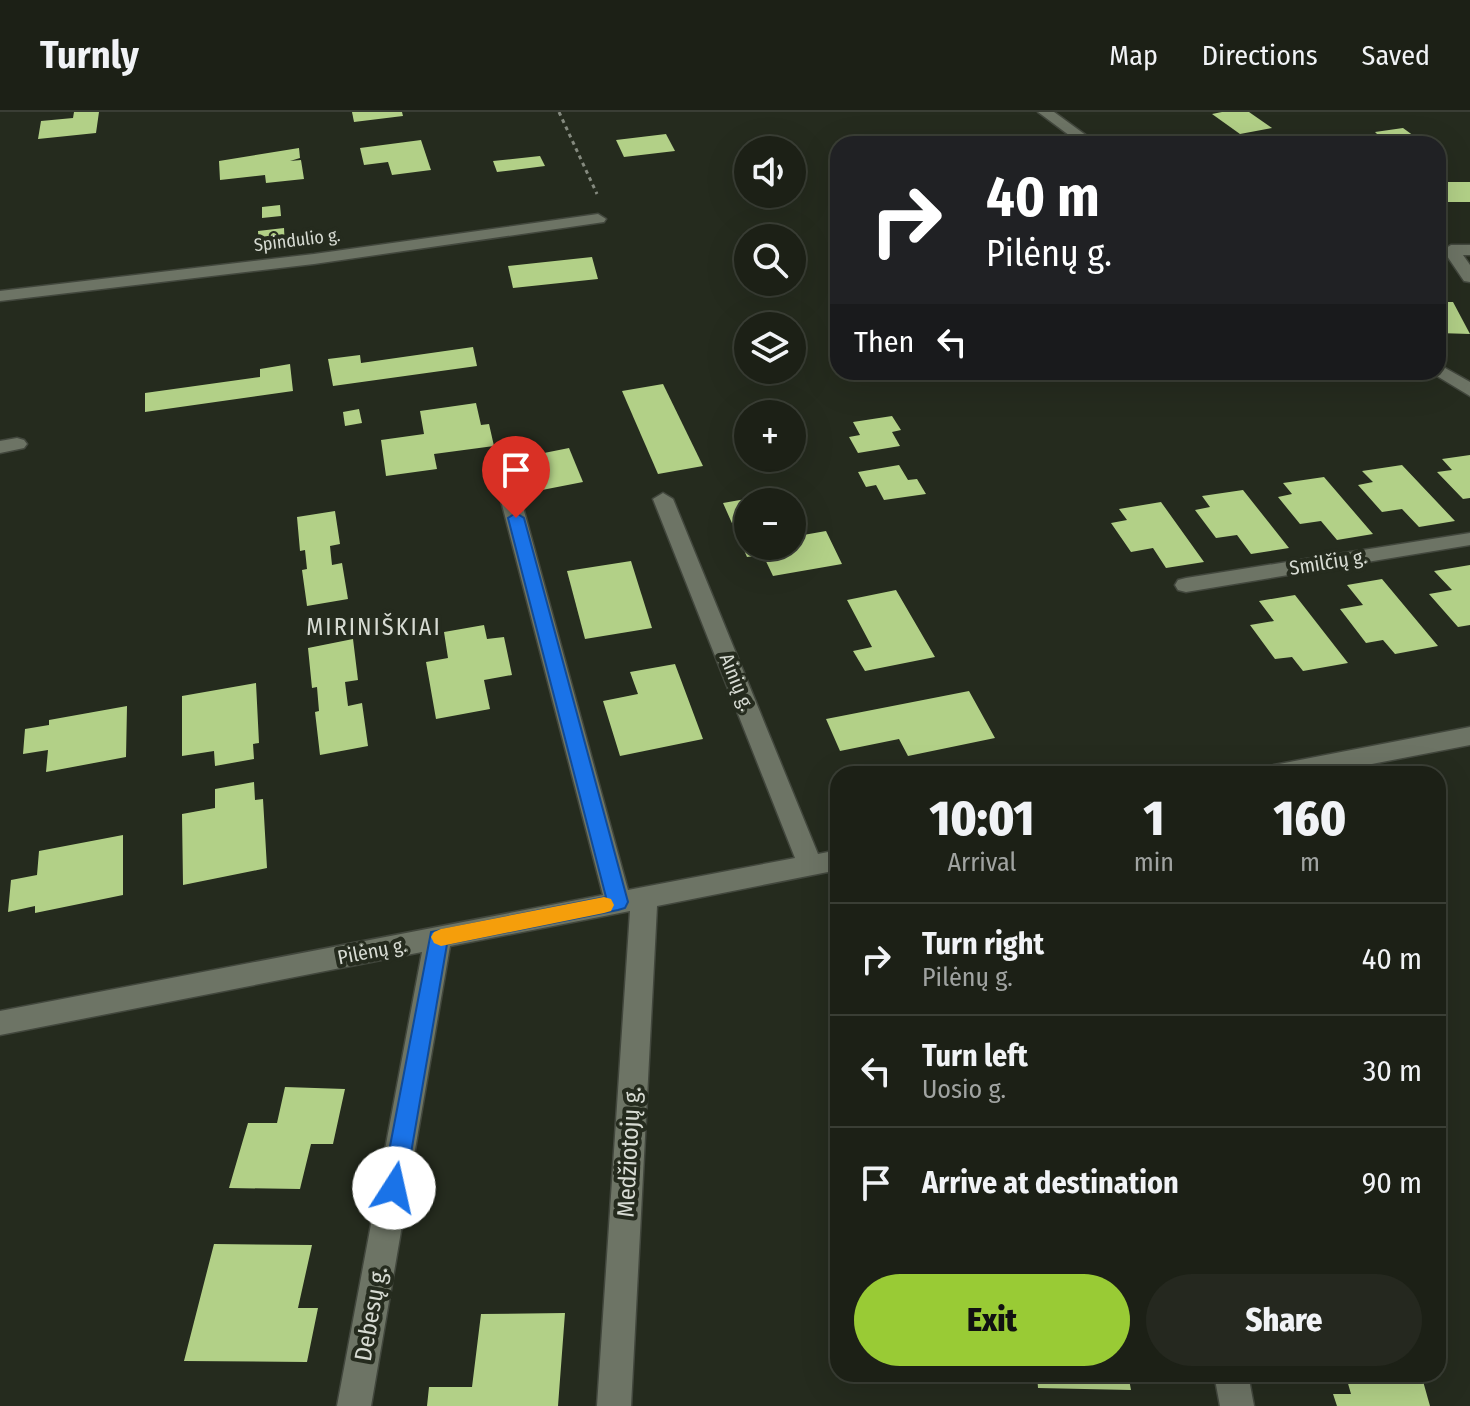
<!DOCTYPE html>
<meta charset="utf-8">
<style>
:root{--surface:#1c2016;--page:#25281f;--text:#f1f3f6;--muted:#a0a3a1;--line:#3a3e35;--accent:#99cb35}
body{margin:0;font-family:"Fira Sans Condensed",sans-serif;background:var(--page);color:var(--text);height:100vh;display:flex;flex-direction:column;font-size:30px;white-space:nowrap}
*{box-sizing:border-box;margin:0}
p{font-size:26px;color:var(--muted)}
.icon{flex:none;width:44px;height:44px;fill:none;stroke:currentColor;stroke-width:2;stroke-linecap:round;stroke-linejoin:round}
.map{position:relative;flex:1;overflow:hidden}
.details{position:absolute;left:830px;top:654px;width:616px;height:616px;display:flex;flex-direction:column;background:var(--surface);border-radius:24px;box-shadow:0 8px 32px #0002,0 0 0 2px var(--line)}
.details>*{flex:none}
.hud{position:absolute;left:830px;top:24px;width:616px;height:244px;border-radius:24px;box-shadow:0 8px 32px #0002,0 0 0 2px var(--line);background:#202124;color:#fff;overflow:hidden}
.fabs{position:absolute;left:734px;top:24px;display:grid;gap:16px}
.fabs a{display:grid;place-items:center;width:72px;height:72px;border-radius:50%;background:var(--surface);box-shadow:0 8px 32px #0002,0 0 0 2px var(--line);font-size:40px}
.pin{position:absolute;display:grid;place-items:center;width:68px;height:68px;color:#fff;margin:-82px -34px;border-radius:50% 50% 50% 0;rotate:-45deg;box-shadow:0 0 8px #0007}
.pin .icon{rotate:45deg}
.me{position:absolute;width:88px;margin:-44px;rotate:10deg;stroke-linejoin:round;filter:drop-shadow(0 0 6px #0008)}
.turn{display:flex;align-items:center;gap:28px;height:168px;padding:0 24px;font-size:36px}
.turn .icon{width:104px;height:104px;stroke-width:2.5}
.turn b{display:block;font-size:56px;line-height:68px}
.then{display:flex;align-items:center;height:76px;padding:0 24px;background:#0003;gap:16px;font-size:30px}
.eta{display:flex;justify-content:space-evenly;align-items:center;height:136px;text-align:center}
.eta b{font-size:48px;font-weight:800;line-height:56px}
.button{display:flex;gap:16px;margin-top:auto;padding:16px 24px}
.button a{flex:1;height:92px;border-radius:48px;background:var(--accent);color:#111;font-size:32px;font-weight:800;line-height:92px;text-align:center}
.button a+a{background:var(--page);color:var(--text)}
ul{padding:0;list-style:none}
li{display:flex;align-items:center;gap:24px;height:112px;padding:0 24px;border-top:2px solid var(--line)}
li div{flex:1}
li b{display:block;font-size:30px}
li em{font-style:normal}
header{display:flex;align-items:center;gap:48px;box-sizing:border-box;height:112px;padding:0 40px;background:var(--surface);border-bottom:2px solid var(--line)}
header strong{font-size:38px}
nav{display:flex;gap:44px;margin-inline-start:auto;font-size:28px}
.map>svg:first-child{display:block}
</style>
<header>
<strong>Turnly</strong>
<nav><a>Map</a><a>Directions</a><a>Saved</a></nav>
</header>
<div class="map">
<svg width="1470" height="1294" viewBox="0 0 1470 1294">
<rect width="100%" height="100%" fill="#252b1e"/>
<!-- building -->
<g fill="#b2d087">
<polygon points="74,0 99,0 96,21 38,27 41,9 73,6"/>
<polygon points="352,0 402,0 403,4 354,10"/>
<polygon points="1222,0 1249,0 1272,16 1240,22 1212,2"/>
<polygon points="1403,16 1425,32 1351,32 1344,27 1379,24 1375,20"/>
<polygon points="666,22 675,39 624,45 616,28"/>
<polygon points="421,28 431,58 392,63 388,50 364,53 360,36"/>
<polygon points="299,36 300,46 290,49 301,48 304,67 266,71 265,63 220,68 219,49"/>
<polygon points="540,44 545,54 497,60 493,49"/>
<polygon points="1438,70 1470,70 1470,90 1441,90"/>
<polygon points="280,93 281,104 262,106 262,95"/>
<polygon points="284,116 285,137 259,140 258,119"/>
<polygon points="592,145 598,167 513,176 508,154"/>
<polygon points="1438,190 1453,190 1470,222 1438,221"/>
<polygon points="473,235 477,254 333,274 328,247 360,243 361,251"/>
<polygon points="290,252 293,279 145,300 145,281 260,265 260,257"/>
<polygon points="663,272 703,354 658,362 622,279"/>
<polygon points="476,291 481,313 489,312 494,334 434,342 437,357 386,364 381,328 424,322 420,299"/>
<polygon points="359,297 362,311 345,314 343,300"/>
<polygon points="892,304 901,318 892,320 900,334 858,341 849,325 860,323 853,310"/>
<polygon points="569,336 583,370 542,378 529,344"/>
<polygon points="1470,343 1470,386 1463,387 1437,360 1452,358 1442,347"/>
<polygon points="899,353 908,368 917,367 926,382 884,388 876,373 866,375 858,360"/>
<polygon points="1402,353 1455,409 1419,415 1402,397 1382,400 1358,373 1373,370 1362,359"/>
<polygon points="1324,365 1373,422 1337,428 1321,409 1300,412 1278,385 1292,382 1283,371"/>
<polygon points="1243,378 1289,436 1251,442 1237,423 1216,426 1195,398 1210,395 1202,384"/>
<polygon points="769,383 772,390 748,390 748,434 792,434 792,425 826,419 842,452 773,464 763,443 747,445 723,391"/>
<polygon points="1161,390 1204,450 1166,456 1153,436 1131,440 1111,411 1127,408 1119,397"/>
<polygon points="335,399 340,432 330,434 332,453 342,451 348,487 307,494 302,458 307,457 305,438 300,439 297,405"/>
<polygon points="631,449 652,516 585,527 567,459"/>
<polygon points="1470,453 1470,513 1458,515 1429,482 1452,478 1434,459"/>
<polygon points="1382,467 1438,534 1395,542 1383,528 1366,531 1340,497 1363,493 1347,473"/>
<polygon points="896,478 935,545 865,559 853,539 872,535 847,488"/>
<polygon points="1295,483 1348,551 1303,559 1292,545 1275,547 1250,513 1274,509 1259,489"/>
<polygon points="484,513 487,527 504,525 512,563 484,568 490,597 436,607 426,550 448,546 444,520"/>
<polygon points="353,527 358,568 345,570 348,594 362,591 368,634 320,643 315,600 319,599 317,575 312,576 308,536"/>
<polygon points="675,552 703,627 620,644 603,589 638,582 630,560"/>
<polygon points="256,571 259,631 253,632 254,647 215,654 214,639 182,644 182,584"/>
<polygon points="969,579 995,626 908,644 899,627 840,639 826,607"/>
<polygon points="127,594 126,645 46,660 48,638 23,642 25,617 49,613 49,608"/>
<polygon points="254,670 255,688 263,687 267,756 183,773 182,702 215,696 215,677"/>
<polygon points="123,723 123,783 35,801 35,794 8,800 11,768 37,763 39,739"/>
<polygon points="285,975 345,977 333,1032 311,1032 300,1077 229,1076 248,1011 277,1011"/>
<polygon points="214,1132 312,1133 298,1196 318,1196 307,1250 184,1249"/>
<polygon points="565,1201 558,1294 427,1294 429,1275 472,1275 481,1202"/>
<polygon points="1037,1262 1128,1262 1131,1278 1038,1276"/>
<polygon points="1328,1262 1421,1262 1430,1294 1337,1294 1333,1282 1351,1282 1347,1268 1330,1267"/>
</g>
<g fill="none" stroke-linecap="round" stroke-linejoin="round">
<!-- minor casing -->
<g stroke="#42473d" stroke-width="3">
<g id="minor">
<polygon points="1038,0 1054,0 1098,32 1081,32"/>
<polygon points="598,102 606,107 604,110 314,152 0,189 0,179 314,142"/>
<polygon points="1451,133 1470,133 1470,143 1463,143 1470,153 1470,170 1464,169 1443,138"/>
<polygon points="1438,252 1470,270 1470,284 1432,261 1438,260"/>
<polygon points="17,326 24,328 27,332 24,336 0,341 0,329"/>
<polygon points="508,371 518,377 628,778 795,746 653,387 663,381 673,387 818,742 838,738 838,758 657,794 631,1294 597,1294 630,799 450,834 371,1294 337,1294 422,840 0,923 0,899 603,783 498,377"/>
<polygon points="1470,421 1470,433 1186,480 1178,478 1175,473 1178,468 1186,466"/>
<polygon points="1470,615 1470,633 1320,662 1262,662 1265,656 1274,653"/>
<polygon points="1214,1262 1248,1262 1254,1294 1220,1294"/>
</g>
</g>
<!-- path -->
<polyline stroke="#858a7f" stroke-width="3" stroke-dasharray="4 4" stroke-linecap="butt" points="559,0 597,82"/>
<!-- minor -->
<use href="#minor" fill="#6d7465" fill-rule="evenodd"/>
</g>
<!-- route -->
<polygon fill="#1a73e8" stroke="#114b97" stroke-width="2" points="516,401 524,406 628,790 625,796 618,798 447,832 405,1076 402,1083 394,1086 385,1083 382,1076 431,820 606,785 508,406"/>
<!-- slow -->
<polygon fill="#f59e0b" points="604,785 611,787 614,793 611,799 604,801 441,834 434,831 431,825 434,820 441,817"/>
<g text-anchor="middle" stroke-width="8" stroke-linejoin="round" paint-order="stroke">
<!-- far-street labels -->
<g font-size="18" fill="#d7dbd3" stroke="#252b1e">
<text transform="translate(297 128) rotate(-7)" y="6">Spindulio g.</text>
</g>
<!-- street labels -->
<g font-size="20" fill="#d7dbd3" stroke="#252b1e">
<text transform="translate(1328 450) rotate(-9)" y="7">Smilčių g.</text>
<text transform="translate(737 570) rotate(68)" y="7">Ainių g.</text>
<text transform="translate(372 839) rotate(-11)" y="7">Pilėnų g.</text>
</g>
<!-- quarter labels -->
<g font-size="24" letter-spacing="2" fill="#d7dbd3" stroke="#252b1e">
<text x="374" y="523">MIRINIŠKIAI</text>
</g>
<!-- near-street labels -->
<g font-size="24" fill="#d7dbd3" stroke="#252b1e">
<text transform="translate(629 1040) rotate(-87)" y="8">Medžiotojų g.</text>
<text transform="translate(371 1202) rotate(-80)" y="8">Debesų g.</text>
</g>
</g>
</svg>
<div class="fabs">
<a><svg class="icon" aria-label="sound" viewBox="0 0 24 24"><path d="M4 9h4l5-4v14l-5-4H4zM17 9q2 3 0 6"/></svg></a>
<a><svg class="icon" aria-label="search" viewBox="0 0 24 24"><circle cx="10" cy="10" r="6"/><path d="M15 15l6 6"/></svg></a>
<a><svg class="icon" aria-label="layers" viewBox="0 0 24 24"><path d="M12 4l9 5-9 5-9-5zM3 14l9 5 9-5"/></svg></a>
<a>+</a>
<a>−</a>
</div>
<div class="pin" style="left:516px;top:406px;background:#d93025"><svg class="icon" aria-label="arrive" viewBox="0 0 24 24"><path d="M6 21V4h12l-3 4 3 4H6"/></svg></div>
<svg class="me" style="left:394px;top:1076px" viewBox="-20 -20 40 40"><circle r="19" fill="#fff"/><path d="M0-13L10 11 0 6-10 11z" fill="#1a73e8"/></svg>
<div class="hud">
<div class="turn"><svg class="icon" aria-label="right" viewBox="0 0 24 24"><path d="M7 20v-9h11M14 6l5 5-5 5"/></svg><div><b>40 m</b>Pilėnų g.</div></div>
<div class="then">Then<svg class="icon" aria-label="left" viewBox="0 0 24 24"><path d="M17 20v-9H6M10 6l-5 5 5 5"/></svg></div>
</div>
<section class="details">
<div class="eta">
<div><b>10:01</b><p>Arrival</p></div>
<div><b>1</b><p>min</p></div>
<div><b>160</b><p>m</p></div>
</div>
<ul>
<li><svg class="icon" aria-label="right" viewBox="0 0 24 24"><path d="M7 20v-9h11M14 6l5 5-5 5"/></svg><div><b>Turn right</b><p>Pilėnų g.</p></div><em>40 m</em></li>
<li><svg class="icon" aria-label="left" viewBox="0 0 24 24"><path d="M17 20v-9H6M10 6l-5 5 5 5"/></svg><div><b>Turn left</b><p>Uosio g.</p></div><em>30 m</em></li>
<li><svg class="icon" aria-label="arrive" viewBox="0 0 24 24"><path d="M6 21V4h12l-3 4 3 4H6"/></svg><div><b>Arrive at destination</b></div><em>90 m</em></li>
</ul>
<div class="button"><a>Exit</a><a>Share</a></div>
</section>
</div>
